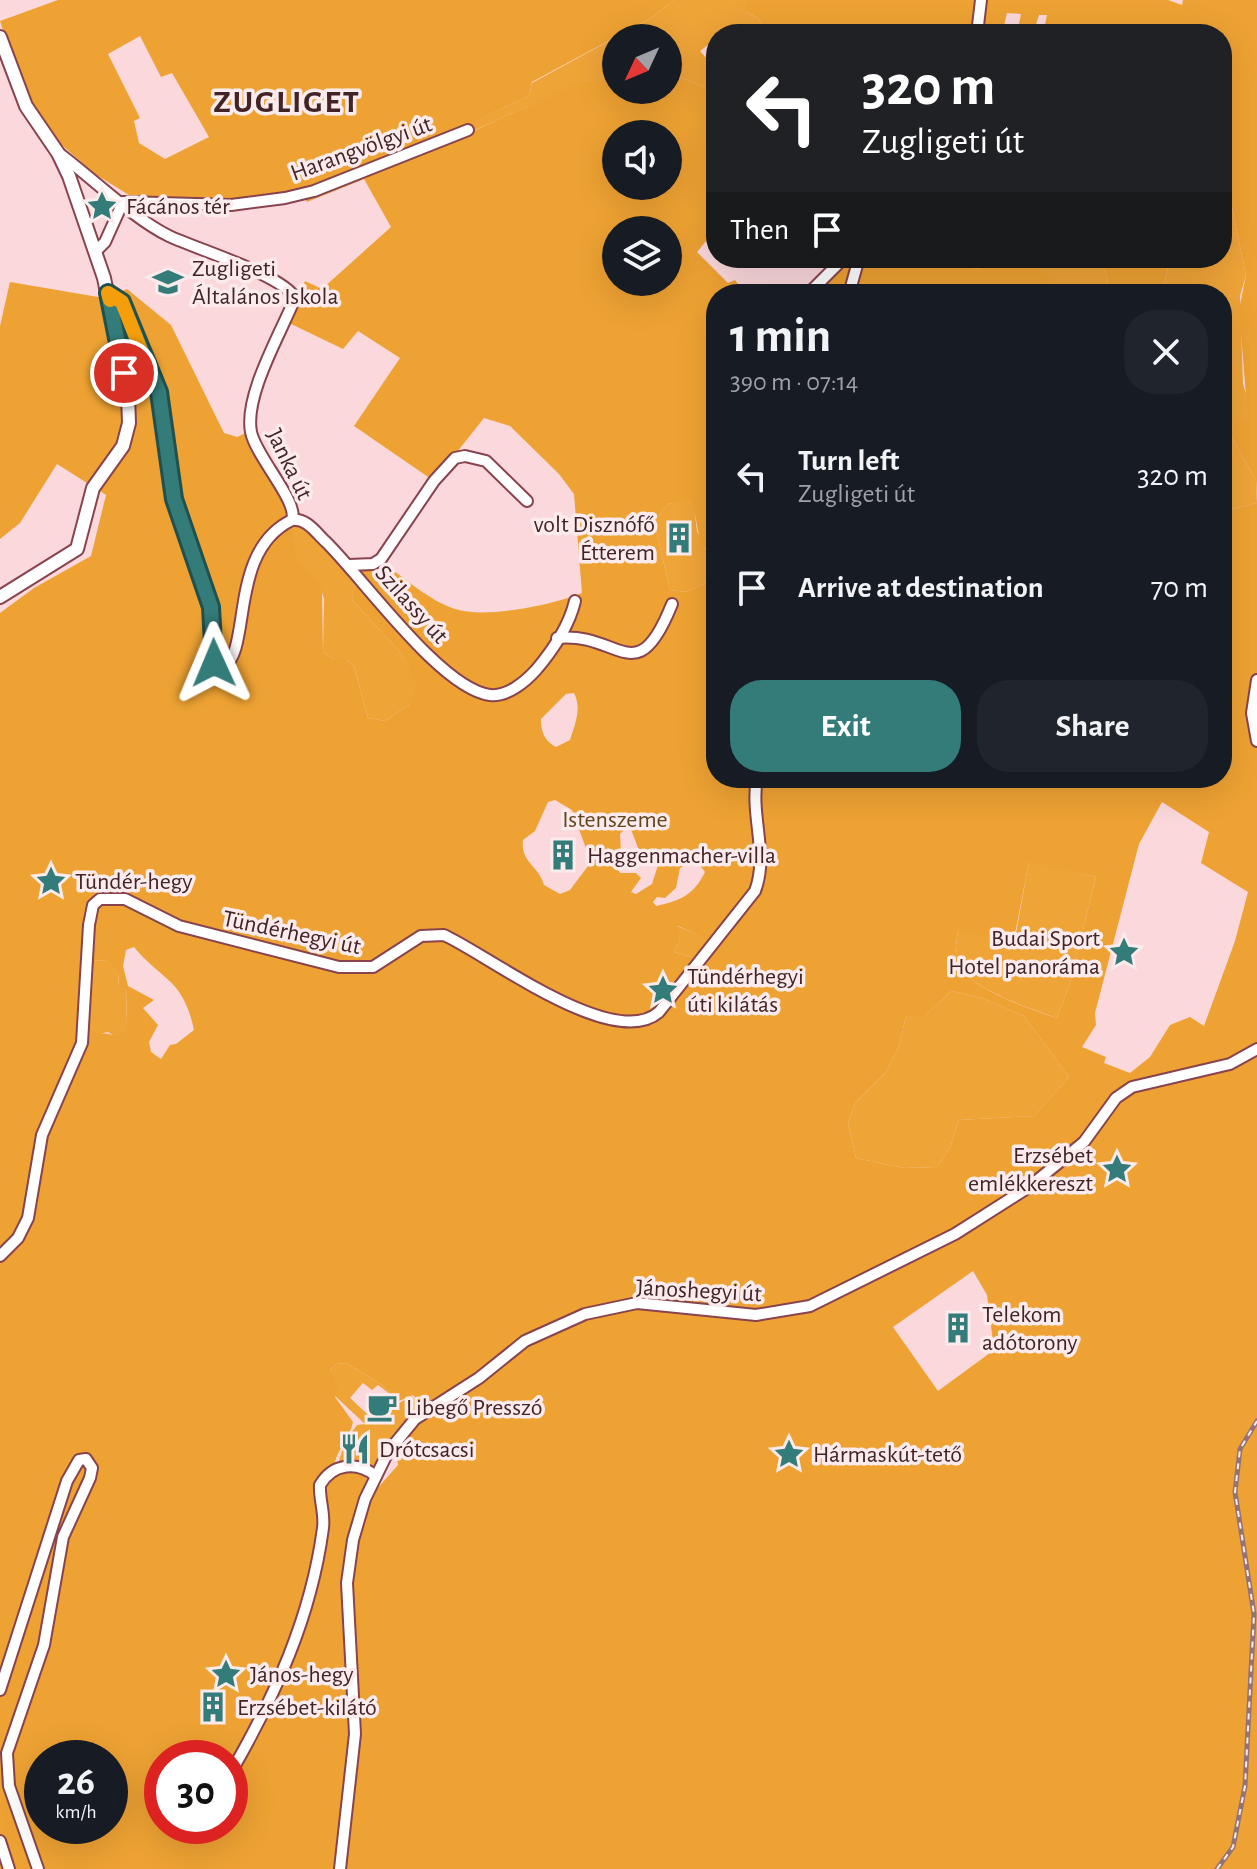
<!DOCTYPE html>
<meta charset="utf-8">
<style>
:root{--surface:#171b24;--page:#20242c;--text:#f1f3f6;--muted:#9ea1a6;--accent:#337c79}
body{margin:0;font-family:"Alegreya Sans",sans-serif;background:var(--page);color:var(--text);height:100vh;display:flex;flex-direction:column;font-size:30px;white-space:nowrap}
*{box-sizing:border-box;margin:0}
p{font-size:26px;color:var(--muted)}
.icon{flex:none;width:44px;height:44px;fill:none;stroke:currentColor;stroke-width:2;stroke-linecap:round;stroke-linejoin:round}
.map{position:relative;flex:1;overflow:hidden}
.sheet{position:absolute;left:706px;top:284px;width:526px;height:504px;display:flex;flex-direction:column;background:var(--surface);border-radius:32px;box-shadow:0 8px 32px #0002}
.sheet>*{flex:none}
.top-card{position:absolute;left:706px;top:24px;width:526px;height:244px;border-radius:32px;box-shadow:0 8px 32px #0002;background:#202124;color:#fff;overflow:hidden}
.needle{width:52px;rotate:226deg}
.buttons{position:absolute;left:602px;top:24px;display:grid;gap:16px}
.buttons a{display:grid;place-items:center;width:80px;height:80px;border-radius:50%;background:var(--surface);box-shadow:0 8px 32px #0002;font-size:40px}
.speed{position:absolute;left:24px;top:1740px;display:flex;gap:16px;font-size:40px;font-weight:700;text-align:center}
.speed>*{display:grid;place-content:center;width:104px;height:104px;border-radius:50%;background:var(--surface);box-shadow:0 8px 32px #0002;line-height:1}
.speed small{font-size:20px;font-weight:400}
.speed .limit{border:12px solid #d22;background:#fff;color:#111}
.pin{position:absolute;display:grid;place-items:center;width:68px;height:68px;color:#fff;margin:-34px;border:4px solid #fff;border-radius:50%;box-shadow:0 2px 8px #0007}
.me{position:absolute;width:88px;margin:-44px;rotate:359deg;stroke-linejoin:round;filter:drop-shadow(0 0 6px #0008)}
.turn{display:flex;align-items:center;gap:28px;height:168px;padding:0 24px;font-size:36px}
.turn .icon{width:104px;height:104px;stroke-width:2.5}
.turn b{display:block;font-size:56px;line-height:68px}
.then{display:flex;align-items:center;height:76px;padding:0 24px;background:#0003;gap:16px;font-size:30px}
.round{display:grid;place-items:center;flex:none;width:84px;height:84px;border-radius:32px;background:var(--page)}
.headline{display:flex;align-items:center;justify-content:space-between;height:136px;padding:0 24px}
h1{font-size:48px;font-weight:700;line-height:60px}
.primary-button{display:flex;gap:16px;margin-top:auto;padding:16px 24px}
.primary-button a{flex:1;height:92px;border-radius:32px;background:var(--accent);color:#fff;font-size:32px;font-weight:700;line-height:92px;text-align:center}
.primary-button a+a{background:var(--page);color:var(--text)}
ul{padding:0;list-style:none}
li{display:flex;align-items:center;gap:24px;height:112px;padding:0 24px}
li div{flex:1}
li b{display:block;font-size:30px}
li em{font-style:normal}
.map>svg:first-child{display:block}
</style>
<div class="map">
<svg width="1257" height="1869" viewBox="0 0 1257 1869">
<rect width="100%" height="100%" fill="#fbd8dc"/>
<!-- green -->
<g fill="#efa438">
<polygon points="674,0 746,0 746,12 759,19 765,34 716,34 716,50 708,45 700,51 716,69 716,93 685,79 668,78 668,38 616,38 616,78 576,85 466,134 463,126 529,96 532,83 651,18"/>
<polygon points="1222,191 1229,193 1246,275 1240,296 1243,384 1256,426 1228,431 1256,480 1257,503 1222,512 1222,294 1162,294 1170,258 1222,258"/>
<polygon points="972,258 1092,258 1100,260 1108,279 1105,294 1062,294 1020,261 974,269"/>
<polygon points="693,498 697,531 707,552 716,554 716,578 686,592 670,590 654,521 668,504"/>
<polygon points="292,518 307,527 356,578 352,600 402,654 418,684 409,705 385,721 368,718 354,667 347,660 334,660 323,652 324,599 321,589 294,557"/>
<path d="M1029 861 1096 877 1070 983 1057 1018C1024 1006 975 991 954 962L958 929 1016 933Z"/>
<polygon points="677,926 704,937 707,946 695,958 674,952 680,939"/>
<polygon points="88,960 110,961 118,973 119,988 127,988 126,1026 117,1038 108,1032 95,1035 84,1031"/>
<polygon points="951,991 982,998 1024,1016 1069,1077 1034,1116 959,1120 950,1148 937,1167 904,1168 856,1158 848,1123 855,1103 886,1072 899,1046 906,1016 925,1016"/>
<polygon points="346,1363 381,1384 399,1401 378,1385 372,1390 363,1383 350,1398 378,1424 399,1403 412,1396 423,1408 403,1423 375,1467 339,1461 345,1441 357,1425 365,1424 335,1396 330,1370 336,1364"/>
</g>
<!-- forest -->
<g fill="#eea233" fill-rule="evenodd">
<path d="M58 0H674L651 18 532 82 529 96 464 126 467 134 576 84 616 78V90H668V78L685 79 716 93V229L697 252 728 283 735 280 741 288 811 285 837 258H972L974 269C1013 262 1037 254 1062 294H716V554L701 546 692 499 668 504 654 521 670 590 686 592 716 578V778H1222V512L1257 503V1869H0V613L34 588 91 556 106 495 57 464 20 523 0 539V326L10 282 104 298 127 289 171 325 224 433 237 437 250 431 292 518 295 557 322 589 323 652 334 660H347L354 667 368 718 385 721 409 705 417 684 402 654 352 600 357 568H370L372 572 379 569 378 565 382 562C403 577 430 601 455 609 486 619 552 605 582 593L574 494 559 474 510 426 484 418 434 481 354 426 400 358 358 331 343 349 289 323 305 281 322 289 391 227 364 179 307 202 300 191 251 200H137L95 174 48 133 16 71 0 21ZM140 36 161 77 172 73 209 137 165 159 139 143 134 121 140 118 108 54ZM616 134H668V186H616ZM616 230H668V282H616ZM574 693C582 708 575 724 570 740L556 747C544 741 541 731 541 719L566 694ZM555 800 572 810 591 862 570 890 560 894 544 885C539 866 520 862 523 840L535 831 548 802ZM1162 802 1209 832 1201 863 1248 892 1235 941 1204 1026 1190 1017 1170 1025 1150 1057 1130 1073 1104 1063 1106 1057 1082 1047 1096 1025 1095 1013 1139 844ZM629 824 641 856 654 855 659 862 652 884 636 894 631 892 641 878 636 873H620L615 863 621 853 620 834ZM695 859 705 872C694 895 680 901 656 906L653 902 657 897 665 898 676 888 680 868ZM1029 862 1096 877 1070 983 1057 1018C1024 1007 974 990 954 962L958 929 1013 944ZM678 926 703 937 707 946 695 958 674 952 680 939ZM134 947C163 982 183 978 194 1030L176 1044 170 1045 161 1059 151 1052 149 1042 158 1025 143 1008 154 1000 128 986 123 966 126 950ZM88 960 109 961 118 973 119 988 127 989 126 1026 117 1037C106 1031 96 1035 84 1031ZM951 991 982 998 1024 1016 1069 1077 1034 1116 959 1120 950 1148 937 1167 904 1168 856 1158 848 1123 855 1103 886 1072 899 1046 906 1016H925ZM973 1271 987 1295 994 1350 938 1391 893 1327ZM346 1363 381 1384 399 1401 413 1395 430 1412C414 1427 394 1442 398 1465L375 1491 368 1487V1480L362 1474 342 1471 335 1462C339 1447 350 1437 353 1422L335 1397 338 1390 330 1370 336 1364ZM42 1758H110V1826H42ZM162 1758H230V1826H162Z"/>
<polygon points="746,0 1168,0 1182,5 1183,0 1257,0 1257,498 1256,480 1228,431 1237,423 1248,419 1239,310 1246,275 1229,193 1222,191 1222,34 1043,34 1047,15 1039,15 1033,34 1017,34 1021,14 1007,13 1002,34 765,34 759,19 746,12"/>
<polygon points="1092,258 1170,258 1162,294 1105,294 1108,279 1100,260"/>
</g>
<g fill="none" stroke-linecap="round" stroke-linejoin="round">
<!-- minor casing -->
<g stroke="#88434e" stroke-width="14">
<g id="minor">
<polyline points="977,34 981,0"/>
<path d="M60 154C92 178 134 219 169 236 196 249 283 275 295 298 281 333 244 395 251 432 256 457 299 502 292 520"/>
<polyline points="125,202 231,205 285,198 314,191 468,130"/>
<polyline points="95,252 105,242 123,202"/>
<polyline points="812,290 844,258"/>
<path d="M108 293 122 302 159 392 169 477 185 536 211 607 213 657 217 666 224 667C252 648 228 551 292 520 307 518 316 533 326 542 363 578 441 689 490 695 507 697 525 682 536 670 553 650 569 626 575 601"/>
<polyline points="849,294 859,258"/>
<polyline points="349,565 373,564 381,559 434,481 455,458 465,456 486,461 527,501"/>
<path d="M557 638C620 631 636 694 672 604"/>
<polyline points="1257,680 1252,713 1257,741"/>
<path d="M0 1256 18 1238 28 1218 42 1135 82 1043 89 925 93 905 100 899H125L179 926 339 967H373L421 936 444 935C488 955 614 1052 659 1012L755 891C769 855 750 816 757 778"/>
<polyline points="0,1690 67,1481 79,1460 86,1459 92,1468 90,1478 63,1537 44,1645 7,1753 9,1786 38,1869"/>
<path d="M230 1774C275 1696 311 1618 323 1528 325 1513 319 1499 320 1485 333 1463 357 1461 376 1476"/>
<polyline points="0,1841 9,1869"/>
<polyline points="340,1869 355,1734 347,1583 353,1540 365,1499 388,1452 415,1419 479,1378 525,1341 585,1314 637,1303 756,1315 810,1306 955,1234 1029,1187 1084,1142 1116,1098 1132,1087 1230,1064 1257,1049"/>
</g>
</g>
<!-- tertiary casing -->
<g stroke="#88434e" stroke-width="16">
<polyline id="tertiary" points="0,37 26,106 58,153 69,176 104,278 128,396 129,423 123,446 93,488 77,549 0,597"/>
</g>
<!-- minor -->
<use href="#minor" stroke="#fff" stroke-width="10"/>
<!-- tertiary -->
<use href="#tertiary" stroke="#fff" stroke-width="12"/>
<!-- rail casing -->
<g stroke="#937377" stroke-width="5">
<polyline id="rail" points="1217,1869 1233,1847 1245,1786 1254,1614 1235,1492 1240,1449 1257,1421"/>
</g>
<!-- rail -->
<use href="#rail" stroke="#fcebec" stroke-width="2" stroke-dasharray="6" stroke-linecap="butt"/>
</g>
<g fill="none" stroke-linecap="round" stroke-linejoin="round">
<!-- route casing -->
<g stroke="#21514f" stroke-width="20">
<polyline id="route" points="124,373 108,293 122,302 159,392 174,499 211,607 214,663"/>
</g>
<!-- route -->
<use href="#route" stroke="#337c79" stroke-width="14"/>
<!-- slow -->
<polyline stroke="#f59e0b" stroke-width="14" points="110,300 108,293 122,302 148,368"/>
</g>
<!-- icons -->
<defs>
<g id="sight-bare" transform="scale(2.4)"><path d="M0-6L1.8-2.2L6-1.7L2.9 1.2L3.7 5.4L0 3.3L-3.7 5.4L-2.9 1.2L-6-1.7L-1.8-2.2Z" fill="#337c79" stroke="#fcebec" stroke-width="2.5" paint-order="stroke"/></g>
<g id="school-bare" transform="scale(2.4)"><path d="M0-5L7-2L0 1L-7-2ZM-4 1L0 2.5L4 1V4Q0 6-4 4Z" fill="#337c79" stroke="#fcebec" stroke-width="2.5" paint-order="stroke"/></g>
<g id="building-bare" transform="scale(2.4)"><path d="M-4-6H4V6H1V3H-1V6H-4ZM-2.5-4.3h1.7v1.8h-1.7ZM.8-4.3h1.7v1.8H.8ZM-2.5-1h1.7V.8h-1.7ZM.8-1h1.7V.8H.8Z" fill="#337c79" stroke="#fcebec" stroke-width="2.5" paint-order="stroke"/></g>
<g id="cafe-bare" transform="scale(2.4)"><path d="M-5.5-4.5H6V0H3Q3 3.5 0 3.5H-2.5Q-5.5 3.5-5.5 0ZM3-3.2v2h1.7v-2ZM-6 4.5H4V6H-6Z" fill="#337c79" stroke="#fcebec" stroke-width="2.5" paint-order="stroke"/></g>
<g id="restaurant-bare" transform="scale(2.4)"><path d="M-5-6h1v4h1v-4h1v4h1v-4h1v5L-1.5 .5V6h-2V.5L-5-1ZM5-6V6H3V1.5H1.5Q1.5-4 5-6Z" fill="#337c79" stroke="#fcebec" stroke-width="2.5" paint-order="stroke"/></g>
</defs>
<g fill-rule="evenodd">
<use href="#sight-bare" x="102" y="206"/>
<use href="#school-bare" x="168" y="282"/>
<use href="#building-bare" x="679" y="538"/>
<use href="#building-bare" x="563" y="855"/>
<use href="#sight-bare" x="51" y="881"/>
<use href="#sight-bare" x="1124" y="952"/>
<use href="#sight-bare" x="663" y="990"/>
<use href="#sight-bare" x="1117" y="1169"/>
<use href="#building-bare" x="958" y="1328"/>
<use href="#cafe-bare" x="382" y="1407"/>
<use href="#restaurant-bare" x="355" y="1449"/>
<use href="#sight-bare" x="789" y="1454"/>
<use href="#sight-bare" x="226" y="1674"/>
<use href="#building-bare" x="213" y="1707"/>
</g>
<g text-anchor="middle" stroke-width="7" stroke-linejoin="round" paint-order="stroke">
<!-- street labels -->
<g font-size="24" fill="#422327" stroke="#fcebec">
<text transform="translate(361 148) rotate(-20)" y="8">Harangvölgyi út</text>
<text transform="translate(290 464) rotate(64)" y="8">Janka út</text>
<text transform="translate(412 604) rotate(48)" y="8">Szilassy út</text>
<text transform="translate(292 932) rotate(12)" y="8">Tündérhegyi út</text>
<text transform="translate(699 1290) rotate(3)" y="8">Jánoshegyi út</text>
</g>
<!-- poi labels -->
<g font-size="24" fill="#422327" stroke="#fcebec" text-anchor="start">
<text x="126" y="214">Fácános tér</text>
<text x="192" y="276">Zugligeti<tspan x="192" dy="28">Általános Iskola</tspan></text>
<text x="655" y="532" text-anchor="end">volt Disznófő<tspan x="655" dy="28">Étterem</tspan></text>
<text x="587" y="863">Haggenmacher-villa</text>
<text x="75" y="889">Tündér-hegy</text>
<text x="1100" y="946" text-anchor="end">Budai Sport<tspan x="1100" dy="28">Hotel panoráma</tspan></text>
<text x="687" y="984">Tündérhegyi<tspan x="687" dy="28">úti kilátás</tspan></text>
<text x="1093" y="1163" text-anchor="end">Erzsébet<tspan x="1093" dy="28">emlékkereszt</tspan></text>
<text x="982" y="1322">Telekom<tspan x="982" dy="28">adótorony</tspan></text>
<text x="406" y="1415">Libegő Presszó</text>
<text x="379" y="1457">Drótcsacsi</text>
<text x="813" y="1462">Hármaskút-tető</text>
<text x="250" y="1682">János-hegy</text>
<text x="237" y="1715">Erzsébet-kilátó</text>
</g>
<!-- park labels -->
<g font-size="24" fill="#634319" stroke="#fcebec">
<text x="615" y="827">Istenszeme</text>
</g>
<!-- district labels -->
<g font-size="32" font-weight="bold" letter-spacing="2" fill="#422327" stroke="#fcebec">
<text x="287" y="112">ZUGLIGET</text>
</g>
</g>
</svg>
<div class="buttons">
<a><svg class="needle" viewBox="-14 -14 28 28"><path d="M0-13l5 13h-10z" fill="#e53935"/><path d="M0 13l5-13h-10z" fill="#9ea1a6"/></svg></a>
<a><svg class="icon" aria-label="sound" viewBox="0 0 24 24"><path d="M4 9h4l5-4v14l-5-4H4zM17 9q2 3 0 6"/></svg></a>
<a><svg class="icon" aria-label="layers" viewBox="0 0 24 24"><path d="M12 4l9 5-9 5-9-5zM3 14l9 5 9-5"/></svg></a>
</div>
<div class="speed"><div>26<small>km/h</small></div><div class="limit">30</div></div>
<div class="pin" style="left:124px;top:373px;background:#d93025"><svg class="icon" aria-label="arrive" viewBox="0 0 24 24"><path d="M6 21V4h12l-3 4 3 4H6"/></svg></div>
<svg class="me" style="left:214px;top:663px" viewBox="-20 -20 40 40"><path d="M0-17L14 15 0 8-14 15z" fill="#337c79" stroke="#fff" stroke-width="4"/></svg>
<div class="top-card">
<div class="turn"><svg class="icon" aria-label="left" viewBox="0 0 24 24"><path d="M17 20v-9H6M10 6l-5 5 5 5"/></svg><div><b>320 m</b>Zugligeti út</div></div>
<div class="then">Then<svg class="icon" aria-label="arrive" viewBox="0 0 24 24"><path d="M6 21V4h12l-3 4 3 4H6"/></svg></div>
</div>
<section class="sheet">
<div class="headline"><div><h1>1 min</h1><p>390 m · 07:14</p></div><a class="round"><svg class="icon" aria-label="close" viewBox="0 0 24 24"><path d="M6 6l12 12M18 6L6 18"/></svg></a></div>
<ul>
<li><svg class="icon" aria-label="left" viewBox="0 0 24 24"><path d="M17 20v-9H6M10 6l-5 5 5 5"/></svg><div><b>Turn left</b><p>Zugligeti út</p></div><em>320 m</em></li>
<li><svg class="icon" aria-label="arrive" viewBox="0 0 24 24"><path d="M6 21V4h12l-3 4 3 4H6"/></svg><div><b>Arrive at destination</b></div><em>70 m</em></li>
</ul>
<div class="primary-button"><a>Exit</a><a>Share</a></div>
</section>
</div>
